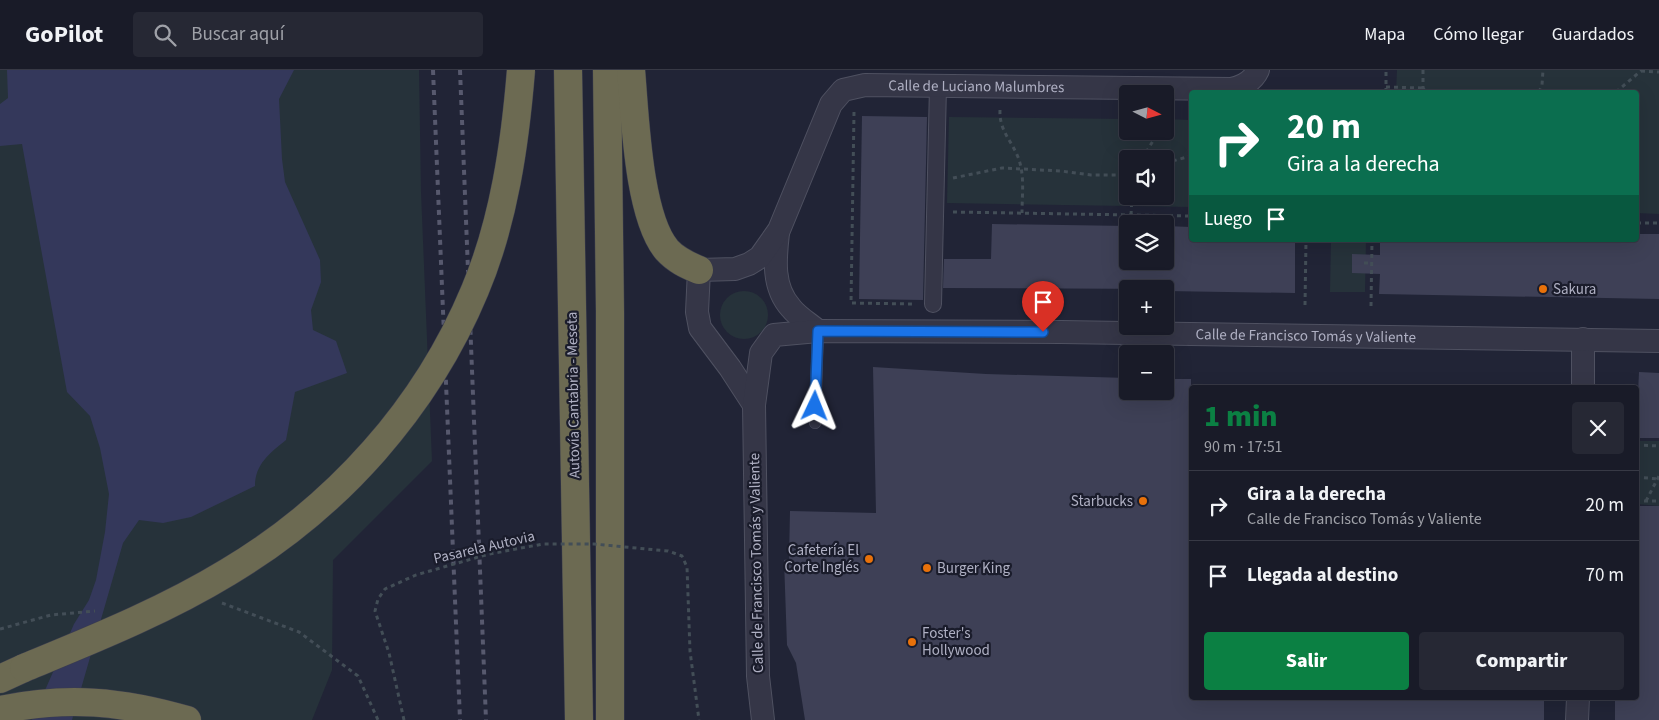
<!DOCTYPE html>
<html lang="es">
<meta charset="utf-8">
<style>
:root{--surface:#191b28;--page:#262834;--text:#f1f3f6;--muted:#9fa1a8;--line:#373945;--accent:#0b8043}
body{margin:0;font-family:"Source Sans 3",sans-serif;background:var(--page);color:var(--text);height:100vh;display:flex;flex-direction:column;font-size:19px;white-space:nowrap}
*{box-sizing:border-box;margin:0}
p{font-size:16px;color:var(--muted)}
.icon{flex:none;width:28px;height:28px;fill:none;stroke:currentColor;stroke-width:2;stroke-linecap:round;stroke-linejoin:round}
.map{position:relative;flex:1;overflow:hidden}
.details{position:absolute;left:1189px;top:315px;width:450px;height:315px;display:flex;flex-direction:column;background:var(--surface);border-radius:5px;box-shadow:0 5px 20px #0002,0 0 0 1px var(--line)}
.details>*{flex:none}
.hud{position:absolute;left:1189px;top:20px;width:450px;height:152px;border-radius:5px;box-shadow:0 5px 20px #0002,0 0 0 1px var(--line);background:#0b6e4f;color:#fff;overflow:hidden}
.needle{width:32px;rotate:96deg}
.fabs{position:absolute;left:1119px;top:15px;display:grid;gap:10px}
.fabs a{display:grid;place-items:center;width:55px;height:55px;border-radius:5px;background:var(--surface);box-shadow:0 5px 20px #0002,0 0 0 1px var(--line);font-size:25px}
.pin{position:absolute;display:grid;place-items:center;width:42px;height:42px;color:#fff;margin:-51px -21px;border-radius:50% 50% 50% 0;rotate:-45deg;box-shadow:0 0 5px #0007}
.pin .icon{rotate:45deg}
.me{position:absolute;width:55px;margin:-28px;rotate:2deg;stroke-linejoin:round;filter:drop-shadow(0 0 4px #0008)}
.turn{display:flex;align-items:center;gap:18px;height:105px;padding:0 15px;font-size:22px}
.turn .icon{width:65px;height:65px;stroke-width:2.5}
.turn b{display:block;font-size:35px;line-height:42px}
.then{display:flex;align-items:center;height:48px;padding:0 15px;background:#0003;gap:10px;font-size:19px}
.round{display:grid;place-items:center;flex:none;width:52px;height:52px;border-radius:5px;background:var(--page)}
.headline{display:flex;align-items:center;justify-content:space-between;height:85px;padding:0 15px}
h1{font-size:30px;font-weight:800;line-height:38px;color:var(--accent)}
.cta{display:flex;gap:10px;margin-top:auto;padding:10px 15px}
.cta a{flex:1;height:58px;border-radius:5px;background:var(--accent);color:#fff;font-size:20px;font-weight:800;line-height:58px;text-align:center}
.cta a+a{background:var(--page);color:var(--text)}
ul{padding:0;list-style:none}
li{display:flex;align-items:center;gap:15px;height:70px;padding:0 15px;border-top:1px solid var(--line)}
li div{flex:1}
li b{display:block;font-size:19px}
li em{font-style:normal}
header{display:flex;align-items:center;gap:30px;box-sizing:border-box;height:70px;padding:0 25px;background:var(--surface);border-bottom:1px solid var(--line)}
header strong{font-size:24px}
nav{display:flex;gap:28px;margin-inline-start:auto;font-size:18px}
.search{width:350px;height:45px;background:var(--page);display:flex;align-items:center;gap:12px;box-sizing:border-box;padding:0 18px;border-radius:5px;color:var(--muted);font-size:19px}
.map>svg:first-child{display:block}
</style>
<header>
<strong>GoPilot</strong>
<div class="search"><svg class="icon" aria-label="search" viewBox="0 0 24 24"><circle cx="10" cy="10" r="6"/><path d="M15 15l6 6"/></svg>Buscar aquí</div>
<nav><a>Mapa</a><a>Cómo llegar</a><a>Guardados</a></nav>
</header>
<div class="map">
<svg width="1659" height="650" viewBox="0 0 1659 650">
<rect width="100%" height="100%" fill="#212436"/>
<!-- green -->
<g fill="#26323a" fill-rule="evenodd">
<polygon points="0,0 419,0 421,122 432,391 333,490 332,600 312,650 0,650"/>
<polygon points="1397,0 1659,0 1659,144 1636,143 1636,22 1396,22"/>
<path d="M949 47 1127 49 1128 61H1165V49L1191 50V137L947 133ZM1128 89H1165V126H1128Z"/>
<polygon points="1331,170 1366,170 1365,222 1330,222"/>
<circle cx="744" cy="245" r="24"/>
<polygon points="1636,371 1659,371 1659,436 1636,434"/>
</g>
<!-- water -->
<path fill="#34385b" d="M7 0H294L279 29 282 89 285 112 320 190 321 212 311 240 313 260 336 271 347 303 295 322 286 370C270 383 255 394 255 416L191 447 163 453 139 450 123 473 72 650H32L74 554 89 530 96 510 105 462 109 424 100 378 90 346 67 322 22 74 0 76V34L8 28Z"/>
<!-- building -->
<g fill="#3e4056">
<polygon points="862,46 927,47 923,230 859,229"/>
<polygon points="992,154 1128,156 1128,191 1165,191 1165,156 1191,157 1191,170 1295,170 1295,223 1165,221 1165,219 943,218 944,189 991,189"/>
<polygon points="1636,164 1659,164 1659,229 1379,224 1380,204 1352,203 1352,184 1380,185 1380,170 1636,170"/>
<polygon points="873,297 986,304 1128,308 1128,321 1165,321 1165,309 1191,309 1191,628 1544,628 1544,650 805,650 796,593 787,575 784,490 789,489 790,441 876,443"/>
<polygon points="1639,302 1659,303 1659,368 1636,368"/>
<polygon points="1636,436 1659,436 1659,650 1615,650 1615,628 1636,628"/>
</g>
<g fill="none" stroke-linecap="round" stroke-linejoin="round">
<!-- service casing -->
<g stroke="#4f5161" stroke-width="12">
<polyline id="service" points="815,353 818,261"/>
</g>
<!-- pedestrian casing -->
<g stroke="#4f5161" stroke-width="18">
<polyline id="pedestrian" points="933,234 938,16"/>
</g>
<!-- minor casing -->
<g stroke="#4f5161" stroke-width="24">
<g id="minor">
<path d="M778 163C775 189 772 217 791 238 798 247 810 254 818 261"/>
<polyline points="1583,318 1583,269"/>
<path id="s1" d="M754 335 730 298 700 258 697 242 699 200 735 199 749 194 760 187 779 160 831 34 843 20 865 15 1231 19C1242 17 1253 11 1258 0"/>
<path id="s2" d="M763 650 758 606 754 335 761 283 774 265 818 261 1061 262 1659 271"/>
<polyline points="1577,650 1578,628"/>
</g>
</g>
<!-- motorway casing -->
<g stroke="#3c3e4e" stroke-width="29">
<g id="motorway">
<polyline points="568,0 579,650"/>
<polyline points="607,0 610,242 610,650"/>
<path d="M631 0C635 45 638 146 667 180 676 190 687 195 699 200"/>
<polyline points="0,609 24,598"/>
<path d="M0 640C67 626 122 631 187 650"/>
</g>
</g>
<!-- path -->
<g stroke="#434e57" stroke-width="3" stroke-dasharray="4 4" stroke-linecap="butt">
<polyline points="1423,0 1423,18 1427,22"/>
<polyline points="1641,1 1659,2"/>
<polyline points="1386,17 1423,18"/>
<polyline points="1386,22 1386,0"/>
<polyline points="1539,22 1542,15 1543,0"/>
<polyline points="1616,22 1642,0"/>
<path d="M1000 40C999 60 1011 70 1018 87 1025 105 1022 125 1022 143"/>
<polyline points="854,42 851,233 916,234"/>
<polyline points="1142,89 1159,61"/>
<polyline points="1165,93 1191,86"/>
<polyline points="953,108 1002,98 1061,101 1091,105 1128,105"/>
<polyline points="1636,115 1639,114"/>
<polyline points="1636,124 1638,130 1638,153"/>
<polyline points="953,142 1191,146"/>
<polyline points="1131,145 1132,126"/>
<polyline points="1637,153 1659,153"/>
<polyline points="1364,193 1372,193"/>
<polyline points="1305,235 1306,170"/>
<polyline points="1371,236 1372,170"/>
<polyline points="1636,375 1659,376"/>
<polyline points="1636,407 1658,409"/>
<polyline points="1636,431 1659,431"/>
<polyline points="1646,431 1659,406"/>
<polyline points="222,533 299,562 358,606 378,650"/>
<polyline points="0,559 51,545 95,541"/>
</g>
<!-- service -->
<use href="#service" stroke="#353647" stroke-width="11"/>
<!-- pedestrian -->
<use href="#pedestrian" stroke="#353647" stroke-width="16"/>
<!-- minor -->
<use href="#minor" stroke="#353647" stroke-width="22"/>
<!-- motorway -->
<use href="#motorway" stroke="#6c6a52" stroke-width="28"/>
<!-- rail -->
<g stroke="#57596e" stroke-width="4" stroke-dasharray="5 5" stroke-linecap="butt">
<polyline points="433,0 460,650"/>
<polyline points="460,0 486,650"/>
</g>
<!-- motorway-bridge casing -->
<g stroke="#3c3e4e" stroke-width="29" stroke-linecap="butt">
<path id="motorway-bridge" d="M24 598C94 569 164 541 228 502 337 437 426 338 475 220 504 151 515 74 521 0"/>
</g>
<!-- path-bridge -->
<polyline stroke="#434e57" stroke-width="3" stroke-dasharray="4 4" stroke-linecap="butt" points="404,650 389,583 375,541 378,529 385,519 416,505 489,484 543,474 594,474 668,481 682,486 687,497 690,581 699,650"/>
<!-- motorway-bridge -->
<use href="#motorway-bridge" stroke="#6c6a52" stroke-width="28"/>
</g>
<g fill="none" stroke-linecap="round" stroke-linejoin="round">
<!-- route casing -->
<g stroke="#114b97" stroke-width="12">
<polyline id="route" points="815,336 818,261 1043,262"/>
</g>
<!-- route -->
<use href="#route" stroke="#1a73e8" stroke-width="9"/>
</g>
<!-- markers -->
<g fill="#e8710a" stroke="#1a1c2b" stroke-width="2">
<circle cx="1543" cy="219" r="5"/>
<circle cx="1143" cy="431" r="5"/>
<circle cx="869" cy="489" r="5"/>
<circle cx="927" cy="498" r="5"/>
<circle cx="912" cy="572" r="5"/>
</g>
<g text-anchor="middle" stroke-width="4.5" stroke-linejoin="round" paint-order="stroke">
<!-- street labels -->
<g font-size="15" fill="#afb0c3" stroke="#1a1c2b">
<text dy="5" stroke="none"><textPath href="#s1" startOffset="538">Calle de Luciano Malumbres</textPath></text>
<text dy="5" stroke="none"><textPath href="#s2" startOffset="922">Calle de Francisco Tomás y Valiente</textPath></text>
<text transform="translate(573 325) rotate(-91)" y="5">Autovía Cantabria - Meseta</text>
<text transform="translate(484 477) rotate(-13)" y="5">Pasarela Autovia</text>
<text transform="translate(756 493) rotate(-91)" y="5">Calle de Francisco Tomás y Valiente</text>
</g>
<!-- poi labels -->
<g font-size="15" fill="#afb0c3" stroke="#1a1c2b" text-anchor="start">
<text x="1553" y="224">Sakura</text>
<text x="1133" y="436" text-anchor="end">Starbucks</text>
<text x="859" y="485" text-anchor="end">Cafetería El<tspan x="859" dy="17">Corte Inglés</tspan></text>
<text x="937" y="503">Burger King</text>
<text x="922" y="568">Foster's<tspan x="922" dy="17">Hollywood</tspan></text>
</g>
</g>
</svg>
<div class="fabs">
<a><svg class="needle" viewBox="-14 -14 28 28"><path d="M0-13l5 13h-10z" fill="#e53935"/><path d="M0 13l5-13h-10z" fill="#9fa1a8"/></svg></a>
<a><svg class="icon" aria-label="sound" viewBox="0 0 24 24"><path d="M4 9h4l5-4v14l-5-4H4zM17 9q2 3 0 6"/></svg></a>
<a><svg class="icon" aria-label="layers" viewBox="0 0 24 24"><path d="M12 4l9 5-9 5-9-5zM3 14l9 5 9-5"/></svg></a>
<a>+</a>
<a>−</a>
</div>
<div class="pin" style="left:1043px;top:262px;background:#d93025"><svg class="icon" aria-label="arrive" viewBox="0 0 24 24"><path d="M6 21V4h12l-3 4 3 4H6"/></svg></div>
<svg class="me" style="left:815px;top:336px" viewBox="-20 -20 40 40"><path d="M0-17L14 15 0 8-14 15z" fill="#1a73e8" stroke="#fff" stroke-width="4"/></svg>
<div class="hud">
<div class="turn"><svg class="icon" aria-label="right" viewBox="0 0 24 24"><path d="M7 20v-9h11M14 6l5 5-5 5"/></svg><div><b>20 m</b>Gira a la derecha</div></div>
<div class="then">Luego<svg class="icon" aria-label="arrive" viewBox="0 0 24 24"><path d="M6 21V4h12l-3 4 3 4H6"/></svg></div>
</div>
<section class="details">
<div class="headline"><div><h1>1 min</h1><p>90 m · 17:51</p></div><a class="round"><svg class="icon" aria-label="close" viewBox="0 0 24 24"><path d="M6 6l12 12M18 6L6 18"/></svg></a></div>
<ul>
<li><svg class="icon" aria-label="right" viewBox="0 0 24 24"><path d="M7 20v-9h11M14 6l5 5-5 5"/></svg><div><b>Gira a la derecha</b><p>Calle de Francisco Tomás y Valiente</p></div><em>20 m</em></li>
<li><svg class="icon" aria-label="arrive" viewBox="0 0 24 24"><path d="M6 21V4h12l-3 4 3 4H6"/></svg><div><b>Llegada al destino</b></div><em>70 m</em></li>
</ul>
<div class="cta"><a>Salir</a><a>Compartir</a></div>
</section>
</div>
